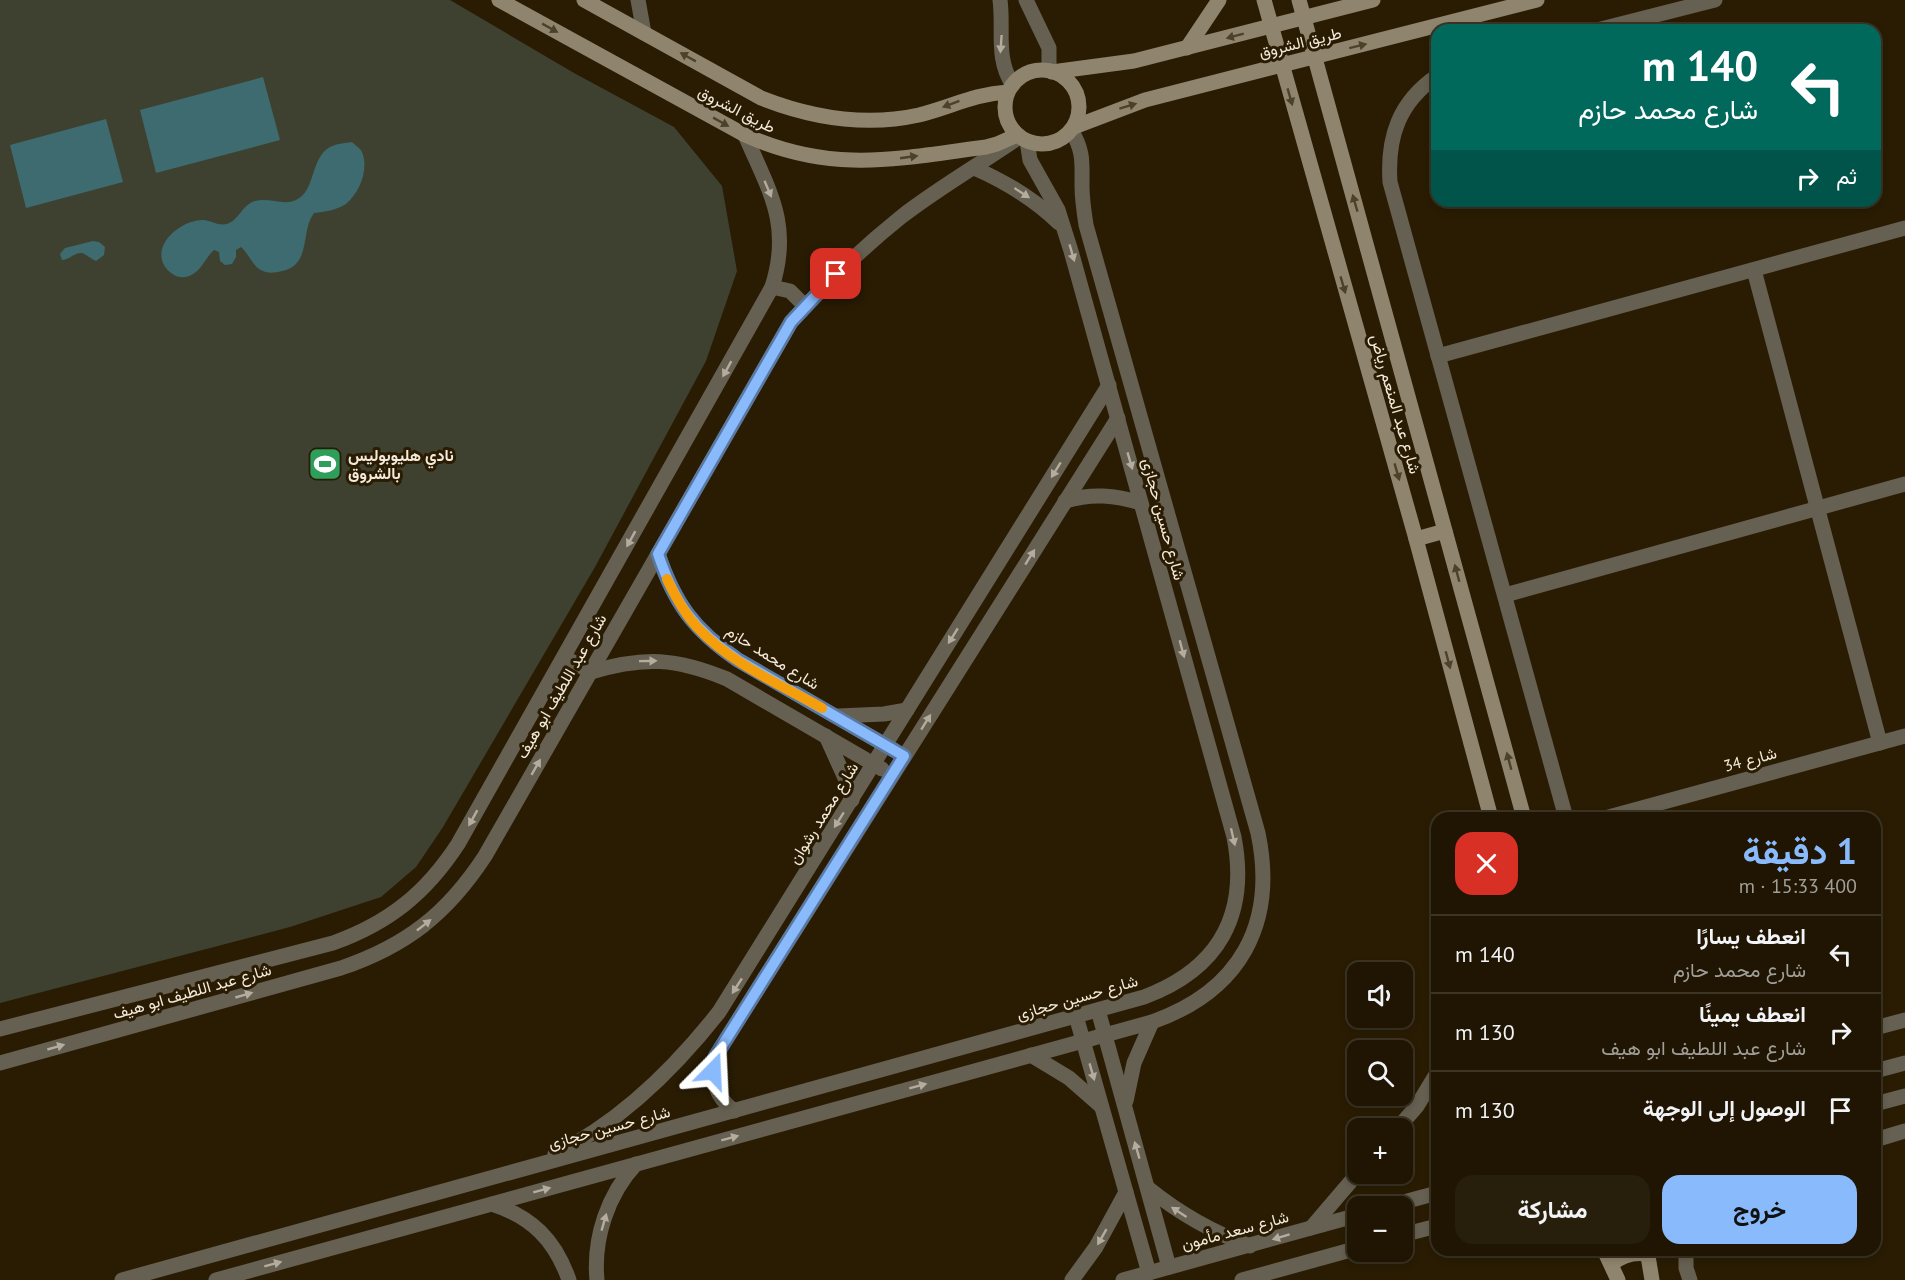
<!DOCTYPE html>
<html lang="ar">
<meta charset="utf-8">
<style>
:root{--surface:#1f1502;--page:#271e0c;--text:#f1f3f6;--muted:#a19f99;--line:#3c3424;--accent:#89bafc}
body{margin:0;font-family:"PT Sans",Vazirmatn,sans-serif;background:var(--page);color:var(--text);direction:rtl;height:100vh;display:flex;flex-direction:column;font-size:22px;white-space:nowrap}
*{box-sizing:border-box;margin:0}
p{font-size:20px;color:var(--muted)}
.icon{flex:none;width:33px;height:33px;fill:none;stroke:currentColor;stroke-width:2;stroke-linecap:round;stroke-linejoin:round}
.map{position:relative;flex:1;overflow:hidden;direction:ltr}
.panel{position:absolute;left:1431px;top:812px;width:450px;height:444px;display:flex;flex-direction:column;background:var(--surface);border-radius:18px;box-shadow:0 3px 9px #0003,0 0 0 2px var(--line);direction:rtl}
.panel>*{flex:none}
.banner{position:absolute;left:1431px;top:24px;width:450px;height:183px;border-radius:18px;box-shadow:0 3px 9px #0003,0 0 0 2px var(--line);direction:rtl;background:#00695c;color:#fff;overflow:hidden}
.buttons{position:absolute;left:1347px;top:962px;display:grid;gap:12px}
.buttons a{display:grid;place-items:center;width:66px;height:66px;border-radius:12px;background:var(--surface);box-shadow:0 3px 9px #0003,0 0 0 2px var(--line);font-size:30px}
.pin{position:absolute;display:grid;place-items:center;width:51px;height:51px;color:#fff;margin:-26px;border-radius:12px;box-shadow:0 3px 9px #0006}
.me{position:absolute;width:66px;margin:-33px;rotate:21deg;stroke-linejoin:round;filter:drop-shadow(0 0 4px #0008)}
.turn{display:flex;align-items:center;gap:21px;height:126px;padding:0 24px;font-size:27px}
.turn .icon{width:78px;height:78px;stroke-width:2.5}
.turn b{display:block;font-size:42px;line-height:51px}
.then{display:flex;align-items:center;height:57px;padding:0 24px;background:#0003;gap:12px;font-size:22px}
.round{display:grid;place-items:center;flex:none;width:63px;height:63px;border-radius:18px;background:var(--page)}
.summary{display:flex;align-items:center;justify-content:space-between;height:102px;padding:0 24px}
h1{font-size:36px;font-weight:700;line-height:45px;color:var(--accent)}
.button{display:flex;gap:12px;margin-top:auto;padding:12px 24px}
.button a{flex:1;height:69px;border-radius:18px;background:var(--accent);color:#111;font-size:24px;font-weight:700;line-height:69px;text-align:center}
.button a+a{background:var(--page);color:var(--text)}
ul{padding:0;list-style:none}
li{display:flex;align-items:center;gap:18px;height:78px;padding:0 24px;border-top:2px solid var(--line)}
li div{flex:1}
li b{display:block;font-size:22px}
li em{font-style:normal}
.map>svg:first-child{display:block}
</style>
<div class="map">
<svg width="1905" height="1280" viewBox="0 0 1905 1280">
<rect width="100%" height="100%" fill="#291c03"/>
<!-- green -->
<polygon fill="#3e412f" points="0,0 450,0 574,73 674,127 722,186 737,271 706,361 595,567 443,827 416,867 381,897 290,927 0,1003"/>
<!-- water -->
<g fill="#3e6b70">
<polygon points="263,77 280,140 156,173 140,110"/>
<polygon points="106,119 123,182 26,208 10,145"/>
<path d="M352 142C355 145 360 148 362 152 369 169 360 192 346 204 337 210 324 212 314 213 300 231 312 265 282 271 273 273 267 274 259 269 252 264 248 253 241 247L236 250V257L232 264 225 265 220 261 219 252 214 250C206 257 202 269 193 274 181 282 168 274 163 263 154 241 184 219 204 220 212 221 218 226 227 224 239 220 243 204 255 201 269 197 283 206 296 200 316 191 310 158 330 147 336 144 345 143 352 142Z"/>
<path d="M93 241 99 242 105 247 104 255 96 261C91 259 86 254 82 253 74 252 70 260 62 260L60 254 65 248Z"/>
</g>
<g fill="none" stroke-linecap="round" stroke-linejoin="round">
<!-- street -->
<g stroke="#666052" stroke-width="15">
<polyline points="638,0 644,33"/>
<path d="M1000 0C1004 29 995 59 1013 85"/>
<polyline points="1026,0 1049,48 1049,71"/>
<polyline points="1597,30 1715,0"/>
<path d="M1437 76C1399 102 1387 137 1390 182L1566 818"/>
<path d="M974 168C1006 182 1034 199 1059 223"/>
<polyline points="1754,270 1880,743"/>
<polyline points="772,287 790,291 805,306"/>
<polyline points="1438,356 1905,228"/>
<path d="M1065 501C1092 493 1115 495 1141 503"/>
<path d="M658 554C674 603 695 631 738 660L894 750"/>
<polyline points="1505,595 1905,484"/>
<path d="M564 657 591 672C644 656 676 658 727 679L882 769"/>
<polyline points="838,716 884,714 907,710"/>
<polyline points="826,736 845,778 852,800"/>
<polyline points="1605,818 1905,736"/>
<polyline points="1098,1010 1169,1267"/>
<polyline points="1076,1016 1149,1273"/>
<polyline points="1875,1028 1905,1020"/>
<path d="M0 1029 333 943C389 923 426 893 458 844L772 287C792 224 769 191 745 135"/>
<polyline points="1031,1055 1069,1078 1101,1106"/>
<path d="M0 1063 341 968C406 946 447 914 485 856L791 322C825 284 861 249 901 217 937 189 977 166 1015 140"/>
<polyline points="1875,1071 1905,1063"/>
<polyline points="1126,1101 1134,1063 1152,1022"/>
<polyline points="1875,1104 1905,1096"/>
<path d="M734 1111C715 1096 711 1080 715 1057L1118 418"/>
<polyline points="1398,1128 1417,1106 1437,1073"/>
<polyline points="1875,1140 1905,1131"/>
<path d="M555 1154C621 1122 674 1069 719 1012L1109 385"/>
<path d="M1148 1188C1180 1214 1212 1232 1250 1246"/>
<path d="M492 1204C532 1217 555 1240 569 1280"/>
<polyline points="1389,1206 1437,1193"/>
<polyline points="1311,1228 1358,1173"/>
<polyline points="1402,1235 1437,1226"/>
<polyline points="1686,1250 1686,1268 1690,1280"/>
<path d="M122 1280 1144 997C1219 969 1249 915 1234 837L1071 251 1058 210 1030 160 1027 141"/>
<path d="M216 1280 1152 1022C1240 991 1277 924 1258 833L1086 225C1084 212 1082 199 1082 186 1082 163 1084 151 1071 130"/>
<path d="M597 1280C593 1238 608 1194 636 1164"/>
<polyline points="1072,1280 1096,1247 1126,1192"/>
<polyline points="1123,1280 1358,1215"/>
<polyline points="1242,1280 1358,1248"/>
</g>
<!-- secondary -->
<g stroke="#8f856f" stroke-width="15">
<path d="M499 0 745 135C832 174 896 159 986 147L997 144 1017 135"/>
<path d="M584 0 761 98C812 118 865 127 919 115 951 107 974 94 1008 92"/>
<polyline points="1264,0 1416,539 1491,818"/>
<polyline points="1299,0 1524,818"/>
<polyline points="1187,48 1219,0"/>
<circle cx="1042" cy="107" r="37"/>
<polyline points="1052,72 1134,61 1373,0"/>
<polyline points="1074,127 1145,100 1537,0"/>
<polyline points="1416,539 1445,531"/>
<polyline points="1604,1250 1618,1280"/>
<polyline points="1647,1250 1652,1280"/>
<path d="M1612 1264C1622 1255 1633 1252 1647 1254"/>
</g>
</g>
<!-- one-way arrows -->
<defs><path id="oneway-solid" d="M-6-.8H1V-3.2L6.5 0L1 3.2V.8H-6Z" transform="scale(1.5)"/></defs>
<g fill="#4d4129">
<use href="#oneway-solid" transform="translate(550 28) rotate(29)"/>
<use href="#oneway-solid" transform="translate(1235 36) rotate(165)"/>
<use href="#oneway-solid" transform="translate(1358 46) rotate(-14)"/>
<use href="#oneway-solid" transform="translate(688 57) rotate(-151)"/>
<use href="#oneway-solid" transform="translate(1290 97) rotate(74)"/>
<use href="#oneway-solid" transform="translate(951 104) rotate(159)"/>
<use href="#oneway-solid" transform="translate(1128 106) rotate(-17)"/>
<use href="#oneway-solid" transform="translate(721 122) rotate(29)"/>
<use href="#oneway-solid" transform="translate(909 157) rotate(-8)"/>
<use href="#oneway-solid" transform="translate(1355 203) rotate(-106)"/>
<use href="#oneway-solid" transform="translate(1343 285) rotate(74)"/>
<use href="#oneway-solid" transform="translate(1397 472) rotate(74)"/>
<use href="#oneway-solid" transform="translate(1457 573) rotate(-105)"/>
<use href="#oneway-solid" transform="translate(1448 660) rotate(75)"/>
<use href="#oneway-solid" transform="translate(1509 761) rotate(-105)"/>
</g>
<g fill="#b4ac9d">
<use href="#oneway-solid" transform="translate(1001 44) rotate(94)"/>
<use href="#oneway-solid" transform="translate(768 189) rotate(67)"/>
<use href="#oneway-solid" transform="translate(1022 193) rotate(33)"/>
<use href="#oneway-solid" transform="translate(1072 253) rotate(74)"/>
<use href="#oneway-solid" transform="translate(727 369) rotate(119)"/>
<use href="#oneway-solid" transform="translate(1130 461) rotate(74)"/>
<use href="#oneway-solid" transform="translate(1056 470) rotate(122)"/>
<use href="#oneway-solid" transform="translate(631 539) rotate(119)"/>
<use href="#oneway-solid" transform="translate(1030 557) rotate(-58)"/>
<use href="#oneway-solid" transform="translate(953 636) rotate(122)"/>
<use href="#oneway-solid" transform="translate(1182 649) rotate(75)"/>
<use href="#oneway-solid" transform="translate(648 661) rotate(-1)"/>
<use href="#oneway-solid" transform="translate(926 722) rotate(-58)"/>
<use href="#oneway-solid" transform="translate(536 767) rotate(-60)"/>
<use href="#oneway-solid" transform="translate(473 818) rotate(119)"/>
<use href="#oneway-solid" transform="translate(839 820) rotate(122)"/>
<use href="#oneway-solid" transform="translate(1233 837) rotate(77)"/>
<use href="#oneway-solid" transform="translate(424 925) rotate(-38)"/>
<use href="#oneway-solid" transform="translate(737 986) rotate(123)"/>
<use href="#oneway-solid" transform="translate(244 995) rotate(-16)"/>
<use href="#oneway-solid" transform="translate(56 1047) rotate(-16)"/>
<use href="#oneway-solid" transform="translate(1092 1072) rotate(74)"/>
<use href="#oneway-solid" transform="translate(918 1086) rotate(-15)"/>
<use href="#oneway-solid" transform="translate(730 1138) rotate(-15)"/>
<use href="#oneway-solid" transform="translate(1137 1150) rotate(-106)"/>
<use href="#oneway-solid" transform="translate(542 1190) rotate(-15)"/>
<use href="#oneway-solid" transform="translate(1179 1212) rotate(-147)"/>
<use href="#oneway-solid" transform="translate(604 1222) rotate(-74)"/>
<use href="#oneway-solid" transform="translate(1102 1237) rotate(120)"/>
<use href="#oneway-solid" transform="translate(1281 1237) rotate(163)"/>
<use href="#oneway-solid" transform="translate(273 1264) rotate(-15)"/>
</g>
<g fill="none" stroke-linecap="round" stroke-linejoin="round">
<!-- route casing -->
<g stroke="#5979a4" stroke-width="15">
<path id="route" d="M713 1071 715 1057 904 756 738 660C694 630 675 604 658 554L791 322 836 274"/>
</g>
<!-- route -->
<use href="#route" stroke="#89bafc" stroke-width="10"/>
<!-- slow -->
<path stroke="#f59e0b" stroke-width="10" d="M667 579C675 596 684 613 697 627 730 663 779 684 822 708"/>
</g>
<!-- icons -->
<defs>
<g id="stadium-square" transform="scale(1.725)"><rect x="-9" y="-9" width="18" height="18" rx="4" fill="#2e9e5b" stroke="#291c03"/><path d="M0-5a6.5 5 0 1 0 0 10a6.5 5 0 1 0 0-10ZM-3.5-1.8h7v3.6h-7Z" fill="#fff"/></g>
</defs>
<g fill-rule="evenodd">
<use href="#stadium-square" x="325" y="464"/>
</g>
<g text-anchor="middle" stroke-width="6" stroke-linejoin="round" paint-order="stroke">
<!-- street labels -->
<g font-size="16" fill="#f3eadb" stroke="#291c03">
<text transform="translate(1300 42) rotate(-14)" y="6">طريق الشروق</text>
<text transform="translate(737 109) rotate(27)" y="6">طريق الشروق</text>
<text transform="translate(1396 404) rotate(74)" y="6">شارع عبد المنعم رياض</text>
<text transform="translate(1164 519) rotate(75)" y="6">شارع حسين حجازى</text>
<text transform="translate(773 657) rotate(32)" y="6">شارع محمد حازم</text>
<text transform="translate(561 686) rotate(-60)" y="6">شارع عبد اللطيف ابو هيف</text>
<text transform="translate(1750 759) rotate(-15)" y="6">شارع 34</text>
<text transform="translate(823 813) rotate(-58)" y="6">شارع محمد رشوان</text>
<text transform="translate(192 991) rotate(-16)" y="6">شارع عبد اللطيف ابو هيف</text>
<text transform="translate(1077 997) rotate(-16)" y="6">شارع حسين حجازى</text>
<text transform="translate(609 1127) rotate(-15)" y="6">شارع حسين حجازى</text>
<text transform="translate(1235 1230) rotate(-15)" y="6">شارع سعد مأمون</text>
</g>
<!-- poi labels -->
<g font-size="16" font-weight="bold" fill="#f3eadb" stroke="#291c03" text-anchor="start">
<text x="348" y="461">نادي هليوبوليس<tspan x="348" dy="18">بالشروق</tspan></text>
</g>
</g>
</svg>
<div class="buttons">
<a><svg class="icon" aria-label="sound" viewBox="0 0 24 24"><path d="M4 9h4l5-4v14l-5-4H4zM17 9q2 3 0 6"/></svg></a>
<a><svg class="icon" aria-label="search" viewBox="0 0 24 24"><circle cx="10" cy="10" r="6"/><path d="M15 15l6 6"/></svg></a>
<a>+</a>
<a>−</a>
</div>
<div class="pin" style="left:836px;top:274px;background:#d93025"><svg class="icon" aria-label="arrive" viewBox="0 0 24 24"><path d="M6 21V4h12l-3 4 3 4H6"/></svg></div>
<svg class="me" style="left:713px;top:1071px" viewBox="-20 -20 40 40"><path d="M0-17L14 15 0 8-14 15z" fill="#89bafc" stroke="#fff" stroke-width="4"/></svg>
<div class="banner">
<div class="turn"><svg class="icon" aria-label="left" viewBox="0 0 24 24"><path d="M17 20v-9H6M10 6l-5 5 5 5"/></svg><div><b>140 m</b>شارع محمد حازم</div></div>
<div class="then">ثم<svg class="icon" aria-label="right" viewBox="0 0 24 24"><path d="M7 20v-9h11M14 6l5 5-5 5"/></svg></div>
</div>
<section class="panel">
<div class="summary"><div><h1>1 دقيقة</h1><p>400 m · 15:33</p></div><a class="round" style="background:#d93025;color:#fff"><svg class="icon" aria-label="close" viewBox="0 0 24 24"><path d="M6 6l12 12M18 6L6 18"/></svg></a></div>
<ul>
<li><svg class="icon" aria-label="left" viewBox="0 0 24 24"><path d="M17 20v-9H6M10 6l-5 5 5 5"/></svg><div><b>انعطف يسارًا</b><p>شارع محمد حازم</p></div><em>140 m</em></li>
<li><svg class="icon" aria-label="right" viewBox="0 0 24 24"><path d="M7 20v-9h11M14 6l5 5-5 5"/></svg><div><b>انعطف يمينًا</b><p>شارع عبد اللطيف ابو هيف</p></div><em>130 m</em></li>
<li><svg class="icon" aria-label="arrive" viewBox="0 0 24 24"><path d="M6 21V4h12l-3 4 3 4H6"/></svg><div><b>الوصول إلى الوجهة</b></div><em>130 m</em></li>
</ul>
<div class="button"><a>خروج</a><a>مشاركة</a></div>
</section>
</div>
